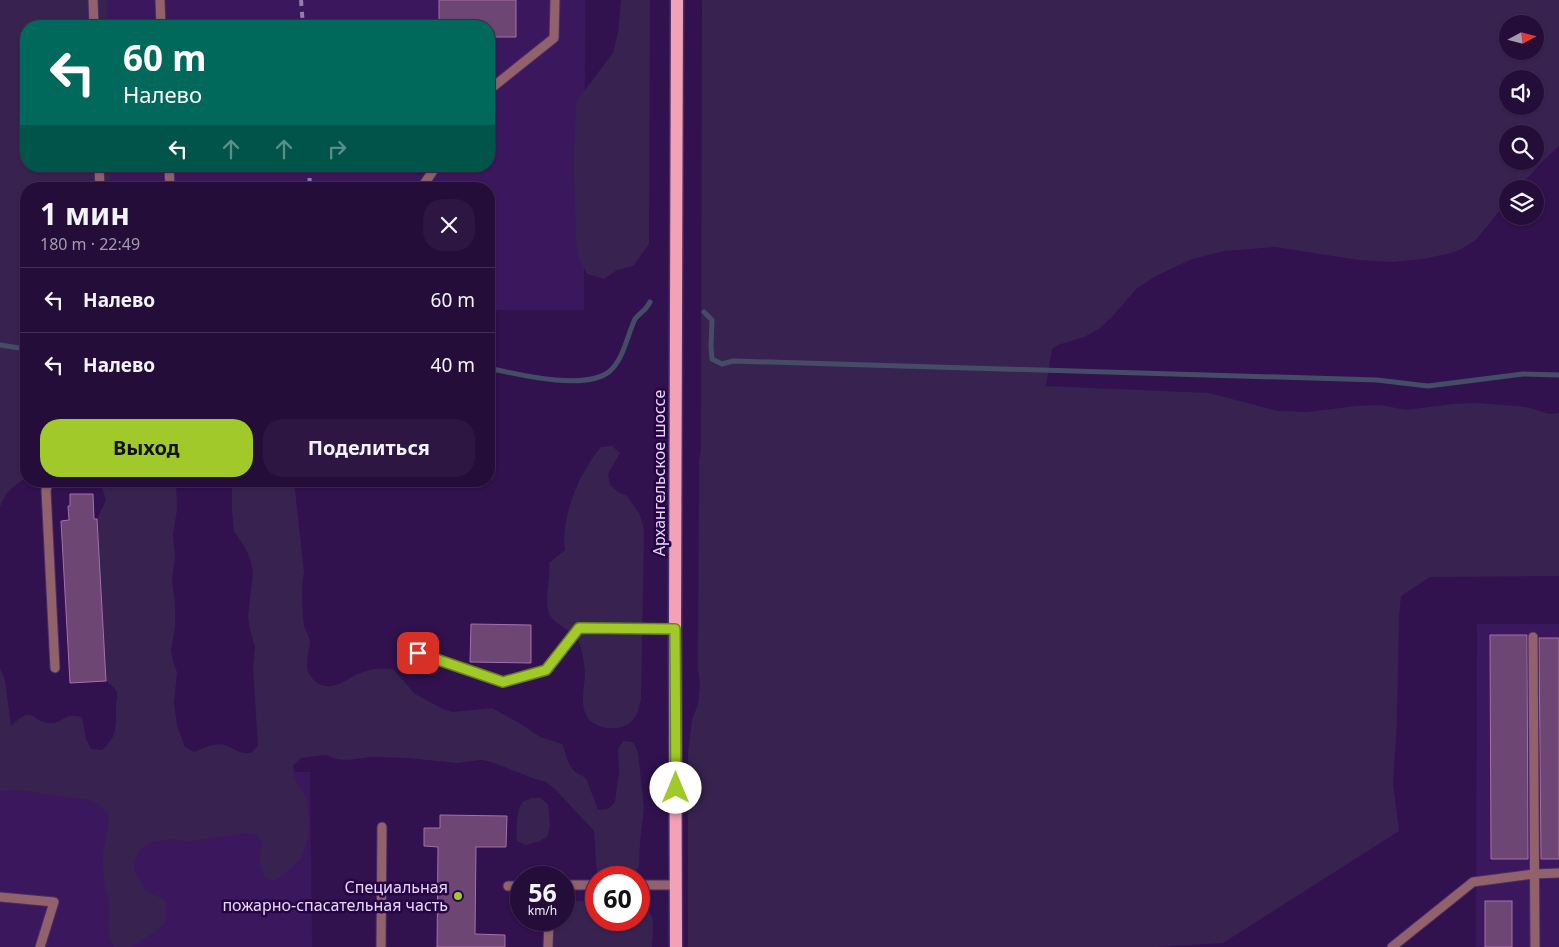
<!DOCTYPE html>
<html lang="ru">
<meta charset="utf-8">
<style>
:root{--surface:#250d3a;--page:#2d1642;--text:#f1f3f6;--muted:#a39caf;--line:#422d54;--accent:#a1c92a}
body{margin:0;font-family:"Noto Sans",sans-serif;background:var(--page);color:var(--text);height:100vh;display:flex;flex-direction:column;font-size:19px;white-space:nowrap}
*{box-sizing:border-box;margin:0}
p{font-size:16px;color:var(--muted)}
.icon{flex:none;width:28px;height:28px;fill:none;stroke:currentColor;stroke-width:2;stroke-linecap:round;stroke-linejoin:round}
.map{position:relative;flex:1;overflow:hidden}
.sheet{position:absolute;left:20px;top:182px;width:475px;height:305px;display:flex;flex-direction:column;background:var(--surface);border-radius:20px;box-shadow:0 1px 4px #0004,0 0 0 1px var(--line)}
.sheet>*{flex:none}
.hud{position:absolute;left:20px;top:20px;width:475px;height:152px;border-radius:20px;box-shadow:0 1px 4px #0004,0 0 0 1px var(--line);background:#00695c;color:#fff;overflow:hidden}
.needle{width:32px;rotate:83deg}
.fabs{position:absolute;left:1499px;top:15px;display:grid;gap:10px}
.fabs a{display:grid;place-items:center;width:45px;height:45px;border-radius:50%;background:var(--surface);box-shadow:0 1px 4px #0004,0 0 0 1px var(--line);font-size:25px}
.speed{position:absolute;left:510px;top:866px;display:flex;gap:10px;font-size:25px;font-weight:700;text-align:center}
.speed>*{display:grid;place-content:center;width:65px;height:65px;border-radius:50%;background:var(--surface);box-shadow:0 1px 4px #0004,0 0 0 1px var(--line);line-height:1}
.speed small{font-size:12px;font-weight:400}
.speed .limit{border:8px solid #d22;background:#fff;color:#111}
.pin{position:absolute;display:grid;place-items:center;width:42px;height:42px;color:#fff;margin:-21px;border-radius:10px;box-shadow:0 2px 8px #0006}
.me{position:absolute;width:55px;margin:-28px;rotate:0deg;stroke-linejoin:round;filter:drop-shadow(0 0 4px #0008)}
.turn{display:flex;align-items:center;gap:18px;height:105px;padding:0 20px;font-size:22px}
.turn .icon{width:65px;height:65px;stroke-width:2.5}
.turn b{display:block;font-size:35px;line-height:42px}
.lanes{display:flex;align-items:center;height:48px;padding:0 20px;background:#0003;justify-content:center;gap:25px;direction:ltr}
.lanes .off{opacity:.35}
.round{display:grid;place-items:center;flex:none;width:52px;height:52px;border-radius:20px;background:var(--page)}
.headline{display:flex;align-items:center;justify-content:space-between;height:85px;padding:0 20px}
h1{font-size:30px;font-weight:700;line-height:38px}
.cta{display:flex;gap:10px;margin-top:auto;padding:10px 20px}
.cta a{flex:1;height:58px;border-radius:20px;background:var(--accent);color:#111;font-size:20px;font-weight:700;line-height:58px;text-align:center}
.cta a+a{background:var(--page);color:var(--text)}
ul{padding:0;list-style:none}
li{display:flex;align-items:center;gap:15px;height:65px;padding:0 20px;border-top:1px solid var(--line)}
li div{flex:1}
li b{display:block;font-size:19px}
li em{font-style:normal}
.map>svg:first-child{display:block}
</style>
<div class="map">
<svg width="1559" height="947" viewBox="0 0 1559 947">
<rect width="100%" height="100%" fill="#31114e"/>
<!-- built -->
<g fill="#3b185d">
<polygon points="107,0 585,0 584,310 489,310 489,189 111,189 110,166 489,166 489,26 107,26"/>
<polygon points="1477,624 1559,624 1559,947 1476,947"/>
<polygon points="0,766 310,772 312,947 0,947"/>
</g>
<!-- green -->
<g fill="#382350" fill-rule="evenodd">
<path d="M0 0H107V26H26V166H110L111 189H26V478C12 487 6 491 0 507Z"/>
<polygon points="621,0 650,0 649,244 633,266 617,270 604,279 587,274 579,258 576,241 574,162 576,102 613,53 618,32"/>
<path d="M702 0H1559V146L1545 159 1517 189H1508L1507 201 1476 240 1461 249 1451 253 1423 259 1392 262 1359 260 1275 247 1225 251 1192 259 1156 276 1136 289 1112 317 1099 329 1084 337 1058 345 1052 349 1046 386 1209 393 1278 411 1307 412 1357 406 1381 405 1406 410 1453 404 1477 403 1526 407 1549 414 1559 413V576L1430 577 1401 596 1399 616 1397 720 1393 783 1399 831 1223 943 1156 947H688V753L692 720 698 704 700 685 698 668 699 462 701 448ZM1508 24H1535V51H1508ZM1508 79H1535V106H1508ZM1508 134H1535V161H1508Z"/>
<path d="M612 446 620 453 608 474 610 485 618 492 627 496 639 513 643 525 644 532 641 700C639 708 637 716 632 721 622 732 595 730 587 717 580 705 584 688 585 676 585 667 583 654 580 645 575 629 554 626 549 613 544 597 551 579 549 563L565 550C560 518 580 471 601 447Z"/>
<path d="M100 481H176L177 510 173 534 175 557 172 580 175 603V627L171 651 173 661 177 672 174 703 177 725 185 747 194 752C202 749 216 742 225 745 236 749 238 754 251 753L258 746 253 668 255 647 249 626 248 616 253 572 251 562 247 551 234 531 232 510V481H294L304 572C301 588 302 610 304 626 305 631 309 635 310 640 310 650 305 660 308 671 310 676 313 680 317 683 335 693 347 677 363 672 373 668 383 668 393 669L415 694 443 709 453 712 492 708 521 724 540 737 562 744C570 762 566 769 586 778L598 810 608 809 615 802 619 771 618 750 623 741 633 742 638 752 644 807 640 842 639 867 631 875 607 877 597 873 594 831 555 789 546 782 535 779 491 762 481 760 457 763 408 758 371 757 348 760 336 759 326 755 301 758 293 766 295 779 306 798 308 811 309 835 302 857 285 874 274 881 264 876C259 864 258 857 263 844L257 835 246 833 198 840 186 841 174 839 150 842 141 849 134 860 135 872 146 891 165 900 166 911 165 922 158 930 131 947H114C105 932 110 922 109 905 109 899 106 893 105 886 103 876 103 865 103 855 105 840 110 827 108 812L100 805 89 800 18 790 0 791V668L5 680 11 726C36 702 30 724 52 723 59 723 64 717 70 716 74 715 79 717 82 717L86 739 91 749 102 750C118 737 116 724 116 705 116 701 118 697 117 693 116 688 110 684 106 681L97 519 106 500Z"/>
<path d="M531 798H540L548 804 550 825 548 836 540 841 526 845 517 841C516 832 516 809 523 802 525 800 528 800 531 798Z"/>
<path d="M580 901H596V920H639V903C658 913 653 929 652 947H553L554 920H564V905L570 902Z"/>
</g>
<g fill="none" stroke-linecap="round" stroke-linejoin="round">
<!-- stream -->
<g stroke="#454d66" stroke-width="5">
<polyline points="704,312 712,320 711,347 712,359 722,364 733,361 1377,380 1428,386 1523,374 1559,375"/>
<polyline points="0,345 26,349"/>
<path d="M489 369H493C520 375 587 391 610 371 624 358 627 336 635 319 637 316 640 314 643 311 646 309 648 305 650 302"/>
</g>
</g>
<!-- building -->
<g fill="#6e4673" stroke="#a56fab">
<polygon points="439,0 516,0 516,37 489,37 489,26 439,26"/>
<polygon points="70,494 93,494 94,519 97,519 106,681 70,683 61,521 69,520 68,506 70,506"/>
<polygon points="471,624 531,625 531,663 470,662"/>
<polygon points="1490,635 1527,635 1528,859 1491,859"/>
<polygon points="1539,638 1559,638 1559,859 1541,859"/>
<polygon points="440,815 507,816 506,847 476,847 475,934 505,935 505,947 437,947 438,847 424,846 424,828 440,828"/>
<rect x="1485" y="901" width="27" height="46"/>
</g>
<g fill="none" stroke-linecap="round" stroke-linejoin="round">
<!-- service casing -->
<g stroke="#4a2d66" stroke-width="11">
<g id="service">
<polyline points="93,0 94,26"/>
<polyline points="160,0 161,26"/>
<polyline points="489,90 554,38 555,0"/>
<polyline points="99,166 100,189"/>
<polyline points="169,166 170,189"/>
<polyline points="421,189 436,166"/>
<polyline points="49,481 46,490 55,668"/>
<polyline points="1533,637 1535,947"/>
<polyline points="418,653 503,682 546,671 579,628 675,629"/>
<polyline points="564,885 596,885"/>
<polyline points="639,885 675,885"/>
<polyline points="508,886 521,886"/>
<polyline points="0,897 54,902 40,947"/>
<polyline points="381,947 382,827"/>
<polyline points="548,947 549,920"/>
<polyline points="1392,947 1473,882 1534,874 1559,873"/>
</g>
</g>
<!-- primary casing -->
<g stroke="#4a2d66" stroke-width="15">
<polyline id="primary" points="676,947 675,629 677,0"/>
</g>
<!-- service -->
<use href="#service" stroke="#91616c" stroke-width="9"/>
<!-- primary -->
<use href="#primary" stroke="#f3a2b6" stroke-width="12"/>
<!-- rail -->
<g stroke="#947dad" stroke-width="4" stroke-dasharray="6 6" stroke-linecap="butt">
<polyline points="301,0 303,26"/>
<polyline points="309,166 310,189"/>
</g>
</g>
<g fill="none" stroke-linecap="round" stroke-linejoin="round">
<!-- route casing -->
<g stroke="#69831b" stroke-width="12">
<polyline id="route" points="418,653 503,682 546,670 579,628 675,629 676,788"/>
</g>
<!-- route -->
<use href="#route" stroke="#a1c92a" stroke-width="9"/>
</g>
<!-- markers -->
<circle fill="#a1c92a" stroke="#270443" stroke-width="2" cx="458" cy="896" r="5"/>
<g text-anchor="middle" stroke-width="5" stroke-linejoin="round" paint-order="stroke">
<!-- street labels -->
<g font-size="16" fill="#e6d7fd" stroke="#270443">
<text transform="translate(659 473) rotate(-90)" y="6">Архангельское шоссе</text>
</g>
<!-- poi labels -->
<g font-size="16" fill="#e6d7fd" stroke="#270443" text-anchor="end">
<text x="448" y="893">Специальная<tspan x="448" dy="18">пожарно-спасательная часть</tspan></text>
</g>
</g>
</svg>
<div class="fabs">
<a><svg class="needle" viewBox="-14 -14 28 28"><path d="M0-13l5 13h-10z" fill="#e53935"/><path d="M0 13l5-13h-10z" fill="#a39caf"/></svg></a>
<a><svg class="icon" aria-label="sound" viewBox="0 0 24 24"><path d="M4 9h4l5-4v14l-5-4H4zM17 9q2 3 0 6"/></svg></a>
<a><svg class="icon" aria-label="search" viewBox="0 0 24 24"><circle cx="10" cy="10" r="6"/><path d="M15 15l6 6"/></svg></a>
<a><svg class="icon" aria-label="layers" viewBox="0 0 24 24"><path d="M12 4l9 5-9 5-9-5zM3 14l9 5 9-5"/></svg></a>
</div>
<div class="speed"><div>56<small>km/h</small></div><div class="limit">60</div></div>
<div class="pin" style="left:418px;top:653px;background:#d93025"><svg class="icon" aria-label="arrive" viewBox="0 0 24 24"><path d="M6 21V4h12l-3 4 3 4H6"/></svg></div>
<svg class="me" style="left:676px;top:788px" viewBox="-20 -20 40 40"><circle r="19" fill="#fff"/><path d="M0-13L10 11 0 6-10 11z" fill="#a1c92a"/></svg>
<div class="hud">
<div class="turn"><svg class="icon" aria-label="left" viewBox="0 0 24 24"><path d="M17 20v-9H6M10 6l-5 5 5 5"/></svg><div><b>60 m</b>Налево</div></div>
<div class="lanes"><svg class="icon" aria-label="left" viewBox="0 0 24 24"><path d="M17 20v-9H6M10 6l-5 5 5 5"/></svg><svg class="icon off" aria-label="ahead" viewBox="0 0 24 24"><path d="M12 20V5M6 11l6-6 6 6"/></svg><svg class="icon off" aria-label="ahead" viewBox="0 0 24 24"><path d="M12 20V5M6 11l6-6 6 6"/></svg><svg class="icon off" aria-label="right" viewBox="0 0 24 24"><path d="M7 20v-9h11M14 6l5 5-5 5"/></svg></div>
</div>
<section class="sheet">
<div class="headline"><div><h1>1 мин</h1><p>180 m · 22:49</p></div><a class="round"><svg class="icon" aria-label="close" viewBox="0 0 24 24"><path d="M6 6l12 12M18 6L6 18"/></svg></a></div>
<ul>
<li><svg class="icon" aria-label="left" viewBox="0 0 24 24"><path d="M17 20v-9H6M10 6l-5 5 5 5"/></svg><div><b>Налево</b></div><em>60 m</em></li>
<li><svg class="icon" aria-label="left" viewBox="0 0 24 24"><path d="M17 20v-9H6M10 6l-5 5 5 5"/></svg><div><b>Налево</b></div><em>40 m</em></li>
</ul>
<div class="cta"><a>Выход</a><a>Поделиться</a></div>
</section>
</div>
